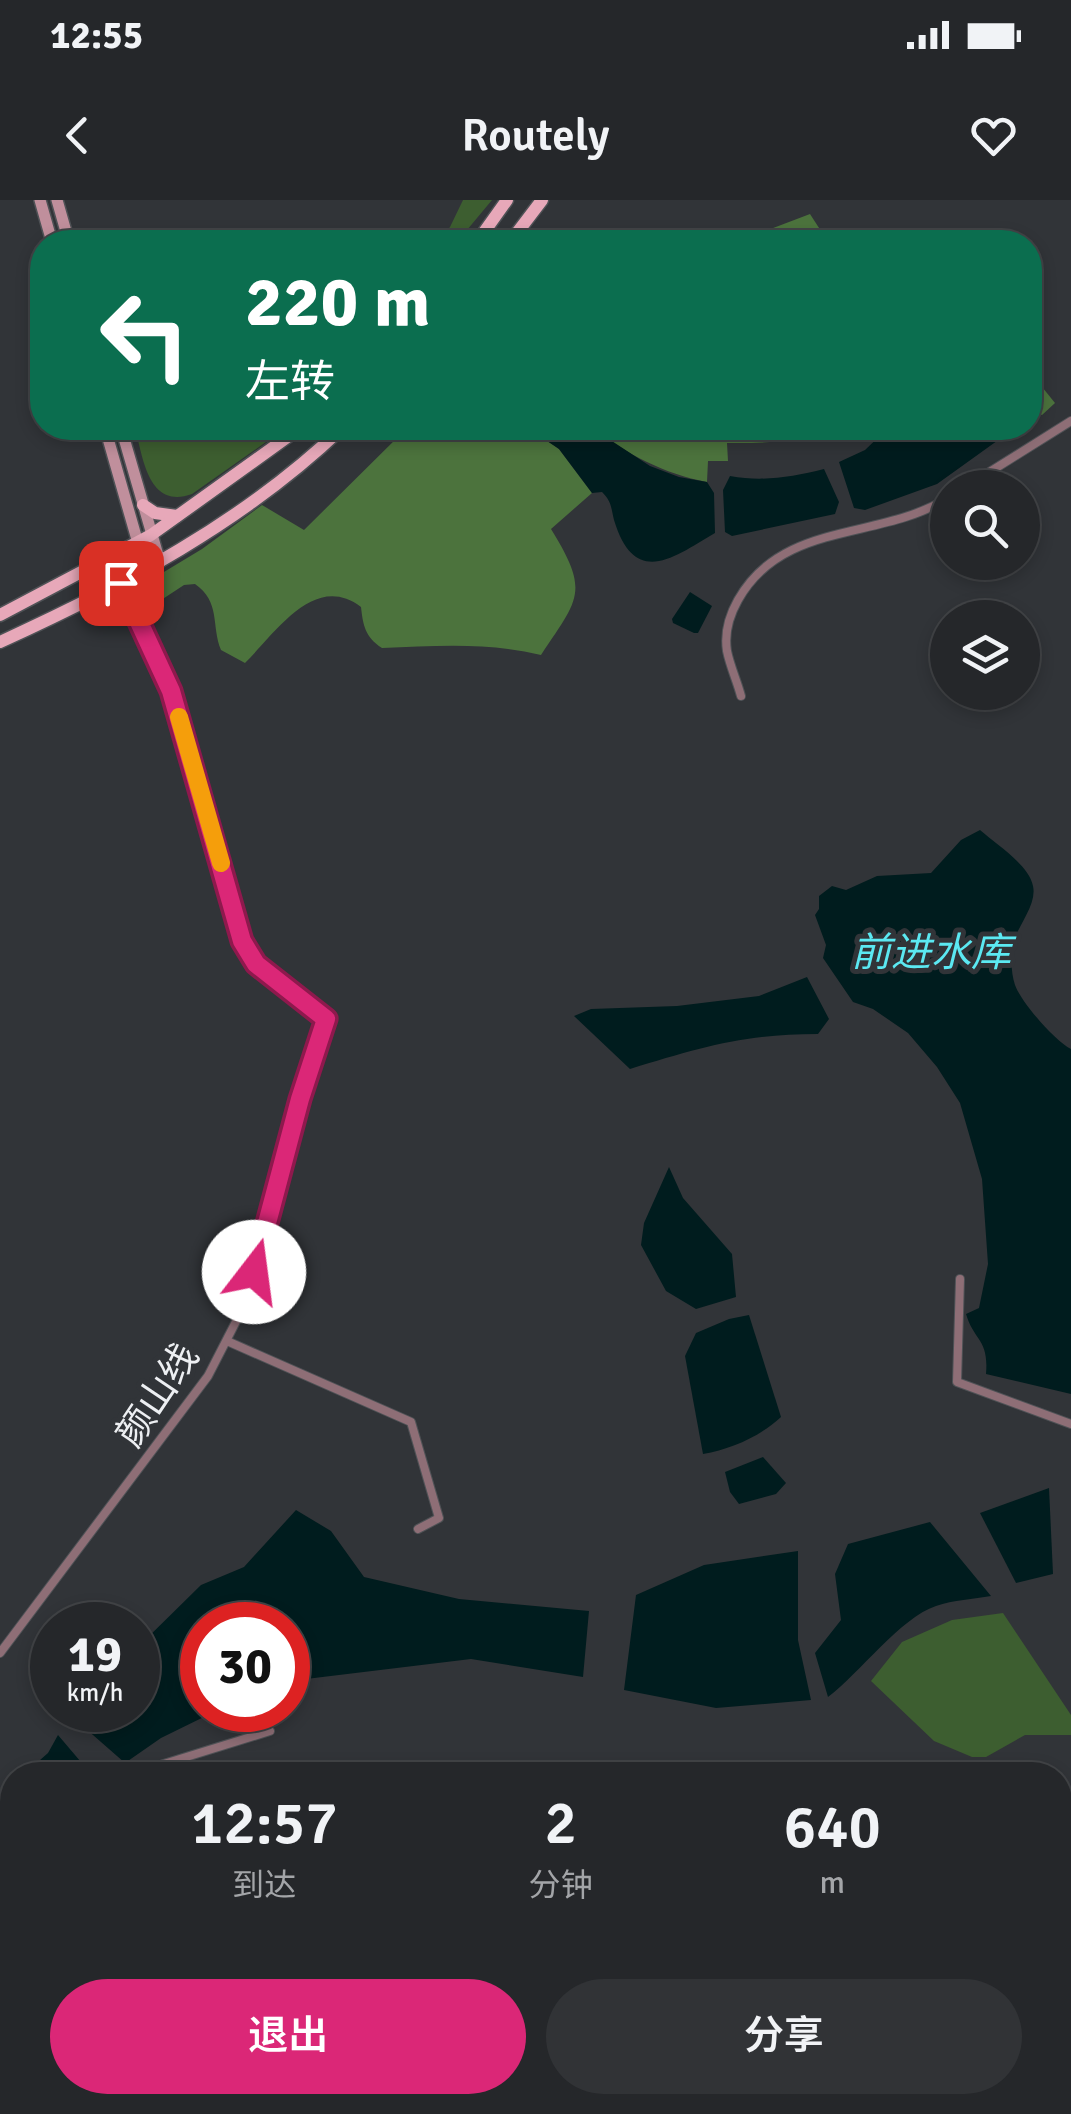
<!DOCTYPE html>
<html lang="zh">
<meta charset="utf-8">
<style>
:root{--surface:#25272a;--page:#313336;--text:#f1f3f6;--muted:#a3a5a8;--line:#424447;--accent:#db2777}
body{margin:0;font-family:Signika,"Noto Sans SC",sans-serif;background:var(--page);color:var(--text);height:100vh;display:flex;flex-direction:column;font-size:38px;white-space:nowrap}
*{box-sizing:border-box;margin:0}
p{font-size:32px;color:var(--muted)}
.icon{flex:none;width:55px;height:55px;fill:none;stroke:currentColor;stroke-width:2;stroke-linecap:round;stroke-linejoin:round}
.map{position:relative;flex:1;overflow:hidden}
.sheet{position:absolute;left:0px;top:1562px;width:1072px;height:352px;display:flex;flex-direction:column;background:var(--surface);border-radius:40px 40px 0 0;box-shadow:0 5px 15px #0003,0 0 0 2px var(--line)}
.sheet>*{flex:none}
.top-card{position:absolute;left:30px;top:30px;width:1012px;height:210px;border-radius:40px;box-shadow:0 5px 15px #0003,0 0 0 2px var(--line);background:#0b6e4f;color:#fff;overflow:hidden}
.buttons{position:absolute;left:930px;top:270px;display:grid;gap:20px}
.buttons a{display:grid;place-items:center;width:110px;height:110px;border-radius:50%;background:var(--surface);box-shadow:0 5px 15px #0003,0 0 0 2px var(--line);font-size:50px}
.speed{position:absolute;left:30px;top:1402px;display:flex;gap:20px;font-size:50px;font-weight:700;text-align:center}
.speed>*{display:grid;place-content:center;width:130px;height:130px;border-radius:50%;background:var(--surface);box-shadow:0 5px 15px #0003,0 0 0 2px var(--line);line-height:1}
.speed small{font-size:25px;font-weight:400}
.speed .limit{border:15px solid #d22;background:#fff;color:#111}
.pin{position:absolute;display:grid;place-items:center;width:85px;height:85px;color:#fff;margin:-42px;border-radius:20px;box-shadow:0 5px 15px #0006}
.me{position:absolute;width:110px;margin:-55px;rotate:15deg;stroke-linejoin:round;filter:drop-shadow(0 0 8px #0008)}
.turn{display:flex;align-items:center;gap:35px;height:210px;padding:0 50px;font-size:45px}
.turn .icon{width:130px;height:130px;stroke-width:2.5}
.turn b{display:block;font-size:70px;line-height:85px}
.eta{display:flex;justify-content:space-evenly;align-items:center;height:170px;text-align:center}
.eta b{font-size:60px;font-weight:600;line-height:70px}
.cta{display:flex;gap:20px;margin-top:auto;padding:20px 50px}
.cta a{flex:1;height:115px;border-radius:60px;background:var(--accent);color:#fff;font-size:40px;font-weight:600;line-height:115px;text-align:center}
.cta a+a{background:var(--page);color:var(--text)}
.status{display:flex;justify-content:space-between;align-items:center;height:70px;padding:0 50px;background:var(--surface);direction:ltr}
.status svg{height:28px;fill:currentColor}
header{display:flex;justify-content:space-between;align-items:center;height:130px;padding:0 50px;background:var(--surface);font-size:45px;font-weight:600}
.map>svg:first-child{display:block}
</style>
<div class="status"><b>12:55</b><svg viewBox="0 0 49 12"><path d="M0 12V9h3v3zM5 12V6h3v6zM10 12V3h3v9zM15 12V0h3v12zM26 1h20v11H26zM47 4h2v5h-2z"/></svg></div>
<header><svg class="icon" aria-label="back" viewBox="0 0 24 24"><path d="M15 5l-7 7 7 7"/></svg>Routely<svg class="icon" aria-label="heart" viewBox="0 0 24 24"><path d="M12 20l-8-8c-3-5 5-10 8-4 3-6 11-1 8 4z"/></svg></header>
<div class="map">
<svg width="1071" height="1914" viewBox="0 0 1071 1914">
<rect width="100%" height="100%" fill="#313438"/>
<!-- green -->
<g fill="#3d5e30">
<polygon points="463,0 492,0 457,42 437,42 450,27"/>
<path d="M135 228H286L192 294C148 310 143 257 135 228Z"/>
<polygon points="1003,1413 1071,1515 1071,1535 1025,1535 986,1557 972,1557 934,1541 871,1481 902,1442 952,1420"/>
</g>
<!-- forest -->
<g fill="#4c733d">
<polygon points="810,14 821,31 850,37 858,42 702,42 747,38"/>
<polygon points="1030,172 1055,203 1042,215 1030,211"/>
<path d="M407 228H428L439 237 449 228H528L559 249 592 293 551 329C590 392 579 398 541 455 488 442 436 446 382 448 365 437 363 425 361 407 315 372 277 431 245 463L221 450C211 426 221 402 195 384L184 385 143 412C138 401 135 393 144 384L202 349 262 305 304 330Z"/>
<path d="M592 228H823C792 244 762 243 727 243L728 261H708L707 282C664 274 627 254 592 228Z"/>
</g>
<!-- water -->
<g fill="#001c1e">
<path d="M528 228H592L650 266 679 277 707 282 714 293 715 333C674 357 635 389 614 320 611 308 612 302 602 292L592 293 559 249Z"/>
<polygon points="888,228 1015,228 937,284 865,310 854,308 839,262 865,250"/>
<path d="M824 269 839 302 835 314 732 336 725 332 723 290 730 276C763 282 792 277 824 269Z"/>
<polygon points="690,392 712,406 698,433 694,433 673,423 672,419"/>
<path d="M980 630C996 644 1029 665 1033 686 1037 703 1020 723 1015 738 1011 752 1010 770 1015 785 1021 802 1055 841 1071 849V1194L986 1174C989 1139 974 1141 966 1114L979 1108 988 1064 982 979 960 903 937 867 908 833 873 809 853 802 823 758 826 745 815 715 819 709V696L832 686 846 690 877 676 931 673 961 640Z"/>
<path d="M807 777 829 819 818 834C744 834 699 848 630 869L574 816 591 809 677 806 759 796Z"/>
<polygon points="669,967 683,998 732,1054 736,1097 696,1109 666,1091 641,1045 644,1023"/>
<path d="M749 1115 781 1217C759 1237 731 1249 703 1254L685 1156 696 1133 729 1119Z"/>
<polygon points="763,1257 786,1283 776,1294 739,1304 730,1292 725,1272"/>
<polygon points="1049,1288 1053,1374 1016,1383 980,1313"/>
<polygon points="296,1310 331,1331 364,1377 459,1399 589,1411 583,1477 471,1459 306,1479 288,1485 288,1425 202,1425 202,1510 218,1510 161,1538 125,1563 69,1514 74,1510 138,1510 138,1447 201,1385 244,1367"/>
<path d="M930 1322 991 1396C974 1399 953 1400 936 1406 900 1418 860 1473 828 1497L815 1453 841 1420 835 1374 848 1344Z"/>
<polygon points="798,1351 798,1440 811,1500 716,1508 624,1490 636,1395 704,1365"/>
<polygon points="58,1535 92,1575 23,1575 48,1553"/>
<polygon points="12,1584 12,1670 0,1697 0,1595"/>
<polygon points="0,1807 12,1827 12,1902 38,1903 36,1914 0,1914"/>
</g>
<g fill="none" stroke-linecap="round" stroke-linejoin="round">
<!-- street casing -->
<g stroke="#4f5256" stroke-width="10">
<g id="street">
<polyline points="964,288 1071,221"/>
<path d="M741 496C737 481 730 466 727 451 724 432 729 416 738 400 783 320 879 341 948 298"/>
<polyline points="960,1079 957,1182 1071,1224"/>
<polyline points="227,1141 411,1222 439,1318 418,1329"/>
<polyline points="0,1453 208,1176 245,1104 300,899 326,819 256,764 242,741 171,491 121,383"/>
<polyline points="156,1575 154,1567 270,1531"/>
<polyline points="1060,1754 1071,1765"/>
<polyline points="125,1902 185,1914"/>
<polyline points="514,1902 514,1914"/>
<polyline points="192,1914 195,1902"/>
<polyline points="371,1914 375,1902"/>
</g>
</g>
<!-- secondary casing -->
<g stroke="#4f5256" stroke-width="14">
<g id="secondary">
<polyline points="40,0 52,42"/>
<polyline points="57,0 69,42"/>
<polyline points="105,228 146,371"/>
<polyline points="121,228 160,362"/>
</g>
</g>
<!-- primary casing -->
<g stroke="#4f5256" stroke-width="15">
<g id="primary">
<polyline points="477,42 507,0"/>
<polyline points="510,42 542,0"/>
<polyline points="143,305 155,313 177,316"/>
<polyline points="0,415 151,335 300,228"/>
<path d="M0 442C123 386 244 322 342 228"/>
</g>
</g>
<!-- street -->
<use href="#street" stroke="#8e6e76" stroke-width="8"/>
<!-- secondary -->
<use href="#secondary" stroke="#c08f9c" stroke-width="11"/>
<!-- primary -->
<use href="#primary" stroke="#e7a8b9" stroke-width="12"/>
</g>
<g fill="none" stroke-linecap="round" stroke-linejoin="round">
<!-- route casing -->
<g stroke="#8e194d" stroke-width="25">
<polyline id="route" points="121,383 171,491 242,741 256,764 326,819 300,899 254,1072"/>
</g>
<!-- route -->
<use href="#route" stroke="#db2777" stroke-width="18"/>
<!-- slow -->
<polyline stroke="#f59e0b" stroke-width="18" points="179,517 221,663"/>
</g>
<g text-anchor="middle" stroke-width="10" stroke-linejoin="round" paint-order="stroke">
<!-- street labels -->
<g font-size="38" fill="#edeff2" stroke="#313438">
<text transform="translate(157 1195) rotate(-56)" y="13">颜山线</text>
</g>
<!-- water labels -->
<g font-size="40" font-style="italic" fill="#5be9f2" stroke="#313438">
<text x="931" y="766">前进水库</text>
</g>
</g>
</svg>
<div class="buttons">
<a><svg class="icon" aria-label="search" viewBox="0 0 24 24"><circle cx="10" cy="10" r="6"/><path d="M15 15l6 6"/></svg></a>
<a><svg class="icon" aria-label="layers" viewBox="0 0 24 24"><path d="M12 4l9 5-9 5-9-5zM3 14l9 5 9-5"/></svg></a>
</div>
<div class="speed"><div>19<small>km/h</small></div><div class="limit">30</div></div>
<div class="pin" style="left:121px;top:383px;background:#d93025"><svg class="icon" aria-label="arrive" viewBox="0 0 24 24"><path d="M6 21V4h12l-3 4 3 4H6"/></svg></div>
<svg class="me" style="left:254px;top:1072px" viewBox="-20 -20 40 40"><circle r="19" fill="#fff"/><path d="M0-13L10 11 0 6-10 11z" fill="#db2777"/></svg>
<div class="top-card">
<div class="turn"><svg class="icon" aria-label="left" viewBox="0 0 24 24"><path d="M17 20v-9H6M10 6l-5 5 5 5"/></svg><div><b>220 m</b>左转</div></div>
</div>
<section class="sheet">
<div class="eta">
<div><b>12:57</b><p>到达</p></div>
<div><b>2</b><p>分钟</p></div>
<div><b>640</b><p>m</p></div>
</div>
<div class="cta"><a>退出</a><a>分享</a></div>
</section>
</div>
